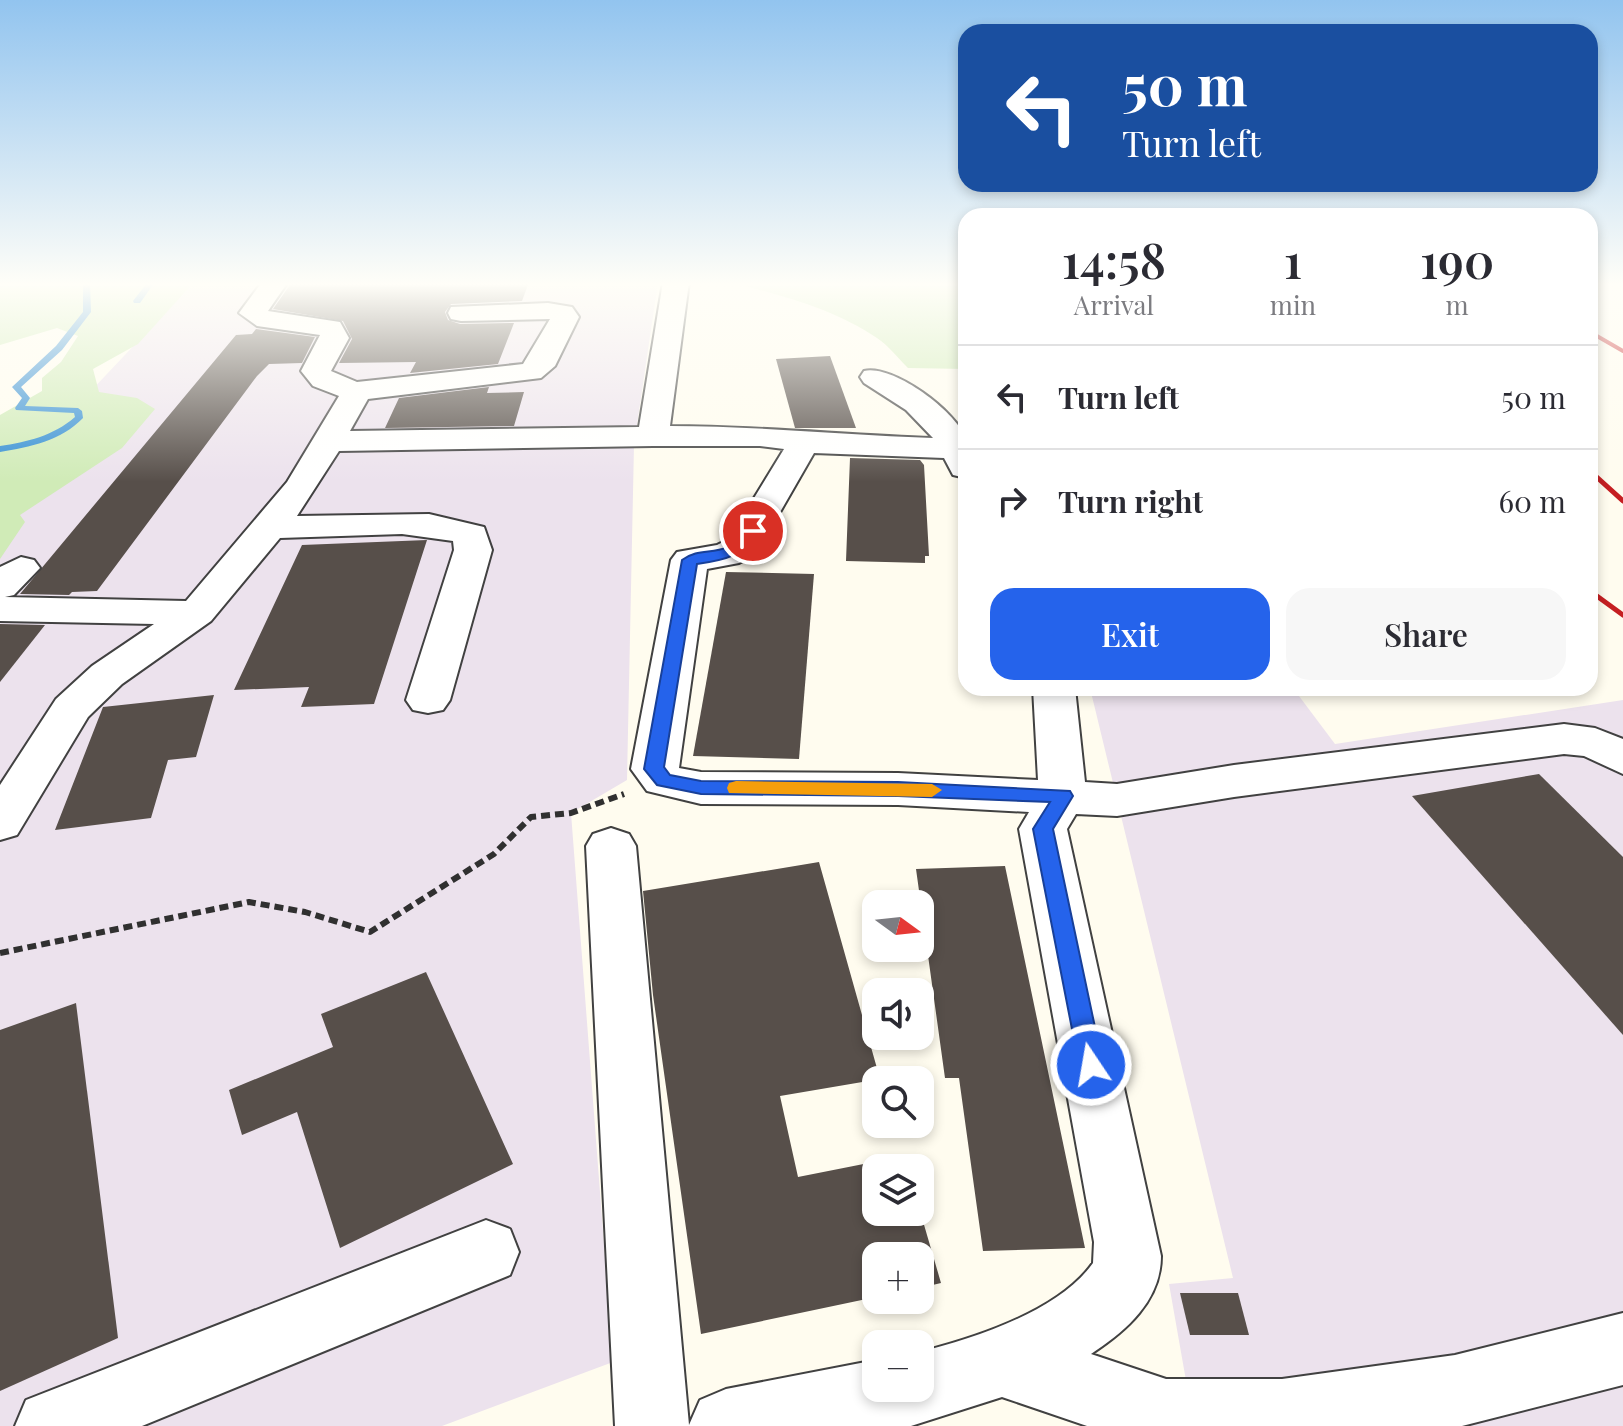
<!DOCTYPE html>
<meta charset="utf-8">
<style>
:root{--surface:#fff;--page:#f7f7f7;--text:#2b2b33;--muted:#7c7c81;--line:#e1e1e2;--accent:#2563eb}
body{margin:0;font-family:"Playfair Display",serif;background:var(--page);color:var(--text);height:100vh;display:flex;flex-direction:column;font-size:30px;white-space:nowrap}
*{box-sizing:border-box;margin:0}
p{font-size:26px;color:var(--muted)}
.icon{flex:none;width:44px;height:44px;fill:none;stroke:currentColor;stroke-width:2;stroke-linecap:round;stroke-linejoin:round}
.map{position:relative;flex:1;overflow:hidden}
.drawer{position:absolute;left:958px;top:208px;width:640px;height:488px;display:flex;flex-direction:column;background:var(--surface);border-radius:24px;box-shadow:0 4px 12px #0003}
.drawer>*{flex:none}
.top-card{position:absolute;left:958px;top:24px;width:640px;height:168px;border-radius:24px;box-shadow:0 4px 12px #0003;background:#1a4fa0;color:#fff;overflow:hidden}
.needle{width:52px;rotate:105deg}
.controls{position:absolute;left:862px;top:890px;display:grid;gap:16px}
.controls a{display:grid;place-items:center;width:72px;height:72px;border-radius:16px;background:var(--surface);box-shadow:0 4px 12px #0003;font-size:40px}
.pin{position:absolute;display:grid;place-items:center;width:68px;height:68px;color:#fff;margin:-34px;border:4px solid #fff;border-radius:50%;box-shadow:0 2px 8px #0007}
.me{position:absolute;width:88px;margin:-44px;rotate:348deg;stroke-linejoin:round;filter:drop-shadow(0 0 6px #0008)}
.turn{display:flex;align-items:center;gap:28px;height:168px;padding:0 32px;font-size:36px}
.turn .icon{width:104px;height:104px;stroke-width:2.5}
.turn b{display:block;font-size:56px;line-height:68px}
.eta{display:flex;justify-content:space-evenly;align-items:center;height:136px;text-align:center}
.eta b{font-size:48px;font-weight:600;line-height:56px}
.action{display:flex;gap:16px;margin-top:auto;padding:16px 32px}
.action a{flex:1;height:92px;border-radius:24px;background:var(--accent);color:#fff;font-size:32px;font-weight:600;line-height:92px;text-align:center}
.action a+a{background:var(--page);color:var(--text)}
ul{padding:0;list-style:none}
li{display:flex;align-items:center;gap:24px;height:104px;padding:0 32px;border-top:2px solid var(--line)}
li div{flex:1}
li b{display:block;font-size:30px}
li em{font-style:normal}
.map>svg:first-child{display:block}
</style>
<div class="map">
<svg width="1623" height="1426" viewBox="0 0 1623 1426">
<rect width="100%" height="100%" fill="#fffcef"/>
<!-- industrial -->
<g fill="#ece2ed">
<polygon points="194,282 658,282 634,445 627,780 571,813 613,1362 442,1426 0,1426 0,487"/>
<polygon points="1090,688 1293,688 1335,744 1623,700 1623,1426 1194,1426 1169,1284 1233,1278"/>
</g>
<!-- green -->
<g fill="#d0ebb7">
<polygon points="0,282 194,282 138,344 93,369 99,392 137,398 155,409 122,448 20,515 25,522 0,559 0,415 42,391 42,378 61,362 78,336 57,328 0,345"/>
<path d="M727 282H966V369L908 368C899 359 889 346 877 338 835 309 776 293 727 282Z"/>
</g>
<g fill="none" stroke-linecap="round" stroke-linejoin="round">
<!-- stream -->
<g fill="#358fd3" fill-rule="evenodd">
<path d="M83 282H90L91 312 62 350 21 387 30 398 25 406 78 408 82 411 83 418C61 441 30 447 0 452V446C27 442 53 436 75 417L74 413 16 410 15 408 22 398 12 387 56 346 83 312Z"/>
<polygon points="148,282 155,282 140,303 134,303 133,301"/>
</g>
</g>
<!-- building -->
<g fill="#574f4a">
<polygon points="292,282 529,282 522,301 451,304 445,312 448,320 460,324 514,323 498,364 410,373 416,362 339,363 352,339 343,321 273,309"/>
<polygon points="256,329 315,337 302,363 269,364 257,376 97,591 72,592 69,595 20,594 236,335 252,334"/>
<polygon points="830,356 856,428 795,428 776,359"/>
<polygon points="489,387 487,393 524,392 514,426 385,428 399,398"/>
<polygon points="850,458 920,460 924,465 929,556 925,556 925,563 846,561"/>
<polygon points="427,540 374,704 301,707 309,687 234,690 302,545"/>
<polygon points="726,572 814,574 799,759 693,756"/>
<polygon points="0,624 45,625 0,682"/>
<polygon points="214,695 196,757 168,760 151,818 55,830 103,707"/>
<polygon points="1539,774 1623,857 1623,1035 1412,796"/>
<polygon points="819,862 880,1079 780,1096 798,1177 904,1156 907,1168 876,1168 876,1212 920,1211 941,1283 920,1288 920,1256 876,1256 876,1297 701,1334 653,995 643,891"/>
<polygon points="1005,866 1085,1248 983,1251 959,1078 945,1078 916,869"/>
<polygon points="426,972 513,1164 340,1248 297,1112 242,1135 229,1090 333,1047 321,1014"/>
<polygon points="76,1003 118,1338 0,1391 0,1030"/>
<polygon points="1180,1293 1238,1293 1249,1335 1190,1335"/>
</g>
<g fill="none" stroke-linecap="round" stroke-linejoin="round">
<!-- minor casing -->
<g stroke="#414141" stroke-width="4">
<g id="minor">
<path d="M262 282H288L268 311 340 322 349 338 331 371 357 382 523 364 550 319 461 321 451 319 448 313 451 307 548 303 572 307 579 317 555 366 541 378 368 399 350 431 639 427 663 282H689L670 426C758 426 845 435 933 438L906 410 864 383 860 377 864 371C893 364 957 412 966 439 969 450 966 467 966 478L953 475 944 458 814 453 756 554 739 563 707 569 679 768 701 772 898 773 1038 780 1033 688H1075L1085 782 1117 784 1234 765 1564 724 1595 728 1623 739V774L1584 756 1564 754 1234 797 1117 816 1076 814 1067 829 1161 1256C1161 1301 1126 1331 1091 1354L1166 1379H1282L1455 1355 1623 1313V1385L1462 1426H1087L1002 1397 911 1426H615L586 846 593 834 611 828 629 834 636 846 689 1425 700 1400 726 1389 876 1360V1388H920V1352C975 1338 1059 1311 1093 1263L1094 1242 1019 829 1029 812 898 805 701 804 647 791 631 769 671 560 677 552 717 545 729 539 784 449 760 446H653L339 451 297 516 429 514 484 527 492 550 450 700 443 710 428 713 413 710 406 700 454 550 453 541 402 534 280 538 211 621 122 684 88 717 17 835 0 840V785L56 699 92 666 154 624 0 621V567L21 557 34 560 40 568 14 595 5 597 186 601 287 482 339 396 313 386 301 371 320 335 257 326 239 313Z"/>
<polygon points="486,1220 510,1229 519,1252 510,1275 142,1426 15,1426 26,1400"/>
</g>
</g>
<!-- path -->
<polyline stroke="#303030" stroke-width="6" stroke-dasharray="9 5" stroke-linecap="butt" points="0,953 249,902 305,912 370,932 494,854 531,817 571,813 624,794"/>
<!-- minor -->
<use href="#minor" fill="#fff" fill-rule="evenodd"/>
<!-- rail-far1 -->
<polyline stroke="#c51f22" stroke-width="4" points="1590,332 1623,351"/>
<!-- rail -->
<g stroke="#c51f22" stroke-width="5">
<polyline points="1590,471 1623,501"/>
<polyline points="1590,591 1623,615"/>
</g>
</g>
<!-- sky -->
<linearGradient id="sky" x2="0" y2="1"><stop stop-color="#92c4ef"/><stop offset="0.59" stop-color="#fffef8"/><stop offset="1" stop-color="#fffef8" stop-opacity="0"/></linearGradient>
<rect width="1623" height="482" fill="url(#sky)"/>
<!-- route -->
<path fill="#2563eb" stroke="#184099" stroke-width="2" d="M748 528 761 531C743 556 726 560 697 564L664 767 670 775 701 781 898 782 1070 791 1073 796 1053 829 1103 1065 1100 1072 1091 1075 1082 1072 1079 1065 1033 829 1050 802 898 796 701 794 657 785 644 769 682 560C705 543 723 563 748 528Z"/>
<!-- slow -->
<polygon fill="#f59e0b" points="736,781 932,784 942,790 932,797 729,793 727,788 729,783"/>
</svg>
<div class="controls">
<a><svg class="needle" viewBox="-14 -14 28 28"><path d="M0-13l5 13h-10z" fill="#e53935"/><path d="M0 13l5-13h-10z" fill="#7c7c81"/></svg></a>
<a><svg class="icon" aria-label="sound" viewBox="0 0 24 24"><path d="M4 9h4l5-4v14l-5-4H4zM17 9q2 3 0 6"/></svg></a>
<a><svg class="icon" aria-label="search" viewBox="0 0 24 24"><circle cx="10" cy="10" r="6"/><path d="M15 15l6 6"/></svg></a>
<a><svg class="icon" aria-label="layers" viewBox="0 0 24 24"><path d="M12 4l9 5-9 5-9-5zM3 14l9 5 9-5"/></svg></a>
<a>+</a>
<a>−</a>
</div>
<div class="pin" style="left:753px;top:531px;background:#d93025"><svg class="icon" aria-label="arrive" viewBox="0 0 24 24"><path d="M6 21V4h12l-3 4 3 4H6"/></svg></div>
<svg class="me" style="left:1091px;top:1065px" viewBox="-20 -20 40 40"><circle r="17" fill="#2563eb" stroke="#fff" stroke-width="3"/><path d="M0-11L8 9 0 5-8 9z" fill="#fff"/></svg>
<div class="top-card">
<div class="turn"><svg class="icon" aria-label="left" viewBox="0 0 24 24"><path d="M17 20v-9H6M10 6l-5 5 5 5"/></svg><div><b>50 m</b>Turn left</div></div>
</div>
<section class="drawer">
<div class="eta">
<div><b>14:58</b><p>Arrival</p></div>
<div><b>1</b><p>min</p></div>
<div><b>190</b><p>m</p></div>
</div>
<ul>
<li><svg class="icon" aria-label="left" viewBox="0 0 24 24"><path d="M17 20v-9H6M10 6l-5 5 5 5"/></svg><div><b>Turn left</b></div><em>50 m</em></li>
<li><svg class="icon" aria-label="right" viewBox="0 0 24 24"><path d="M7 20v-9h11M14 6l5 5-5 5"/></svg><div><b>Turn right</b></div><em>60 m</em></li>
</ul>
<div class="action"><a>Exit</a><a>Share</a></div>
</section>
</div>
